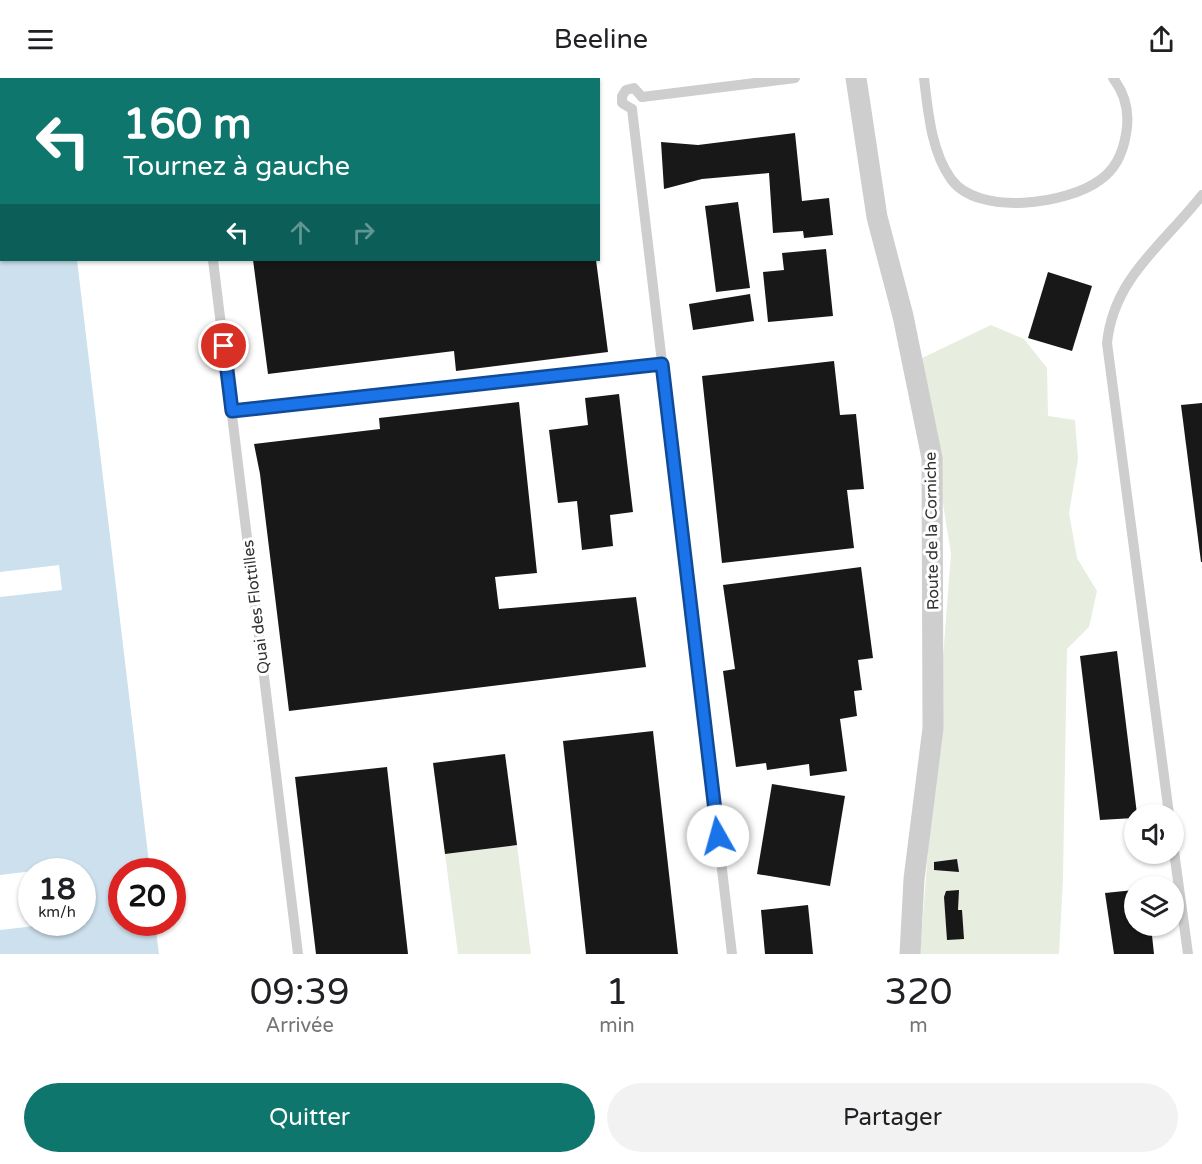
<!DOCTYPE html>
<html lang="fr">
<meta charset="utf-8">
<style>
:root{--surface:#fff;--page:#f2f2f2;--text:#202124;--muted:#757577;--accent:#0f766e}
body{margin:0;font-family:"Varela Round",sans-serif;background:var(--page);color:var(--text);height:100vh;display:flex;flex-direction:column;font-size:22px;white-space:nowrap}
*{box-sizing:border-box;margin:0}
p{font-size:20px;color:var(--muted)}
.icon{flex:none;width:33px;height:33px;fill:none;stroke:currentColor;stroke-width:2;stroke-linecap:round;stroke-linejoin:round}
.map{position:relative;height:876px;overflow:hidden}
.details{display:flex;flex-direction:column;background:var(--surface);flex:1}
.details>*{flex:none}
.top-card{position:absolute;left:0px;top:0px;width:600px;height:183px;box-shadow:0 2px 4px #0004;background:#0f766e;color:#fff;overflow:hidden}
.fabs{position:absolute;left:1124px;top:726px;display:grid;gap:12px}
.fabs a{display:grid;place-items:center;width:60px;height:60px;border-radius:50%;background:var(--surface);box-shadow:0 2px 4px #0004;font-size:30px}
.speed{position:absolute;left:18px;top:780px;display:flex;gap:12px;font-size:30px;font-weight:700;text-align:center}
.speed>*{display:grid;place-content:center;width:78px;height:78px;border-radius:50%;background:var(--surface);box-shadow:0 2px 4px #0004;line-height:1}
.speed small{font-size:15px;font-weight:400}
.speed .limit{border:9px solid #d22;background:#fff;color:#111}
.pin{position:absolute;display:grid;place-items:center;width:51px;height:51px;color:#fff;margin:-26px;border:3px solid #fff;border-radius:50%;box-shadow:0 2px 6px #0007}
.me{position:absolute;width:66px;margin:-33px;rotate:353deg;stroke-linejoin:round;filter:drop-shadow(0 0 4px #0008)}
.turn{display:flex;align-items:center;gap:21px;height:126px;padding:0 24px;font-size:27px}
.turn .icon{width:78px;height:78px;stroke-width:2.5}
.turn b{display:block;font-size:42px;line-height:51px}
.lanes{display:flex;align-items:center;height:57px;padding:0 24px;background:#0003;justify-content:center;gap:30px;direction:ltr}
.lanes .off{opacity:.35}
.eta{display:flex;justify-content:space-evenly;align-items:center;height:102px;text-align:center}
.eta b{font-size:36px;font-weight:600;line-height:42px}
.button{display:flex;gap:12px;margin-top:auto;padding:12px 24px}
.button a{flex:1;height:69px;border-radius:36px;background:var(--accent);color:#fff;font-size:24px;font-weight:600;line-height:69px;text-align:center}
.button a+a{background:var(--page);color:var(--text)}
header{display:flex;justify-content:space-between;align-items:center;height:78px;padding:0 24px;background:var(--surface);font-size:27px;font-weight:600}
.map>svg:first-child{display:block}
</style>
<header><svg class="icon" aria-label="menu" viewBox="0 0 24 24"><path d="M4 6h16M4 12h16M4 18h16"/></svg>Beeline<svg class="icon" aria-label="share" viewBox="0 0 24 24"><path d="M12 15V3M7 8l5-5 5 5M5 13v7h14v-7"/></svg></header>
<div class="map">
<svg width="1202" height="876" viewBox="0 0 1202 876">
<rect width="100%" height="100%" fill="#fff"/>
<!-- green -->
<g fill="#e7eddf">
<polygon points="991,247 1024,261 1047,290 1048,338 1075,342 1078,381 1069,435 1077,480 1097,513 1089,549 1067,571 1063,800 1059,876 920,876 951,476 920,281"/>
<polygon points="517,767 531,876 458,876 445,776"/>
</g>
<!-- water -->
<path fill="#cce0ed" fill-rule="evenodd" d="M0 0H57L2 2V182H77L150 793 122 794V844L155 845 159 876H0ZM32 794H82V844H32Z"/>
<!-- pier -->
<g fill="#fff">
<polygon points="59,487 62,512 0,519 0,494"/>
<polygon points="58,790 59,793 32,794 32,844 61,845 0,852 0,797"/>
</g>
<!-- building -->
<g fill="#181818">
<polygon points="795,55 802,123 829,120 833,157 804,160 803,153 773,155 769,95 702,101 664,111 661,64 698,67"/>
<polygon points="738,124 750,210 716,214 705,128"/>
<polygon points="826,171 833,238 768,244 763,194 784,192 782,175"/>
<polygon points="253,182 596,182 608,274 456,293 454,273 268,296"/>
<polygon points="1048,194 1092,208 1072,273 1028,260"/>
<polygon points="750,216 754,243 693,252 689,226"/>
<polygon points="834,283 840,337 856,336 864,411 847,412 854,470 722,485 702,298"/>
<polygon points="619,316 633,434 610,437 613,468 582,472 577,423 558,425 549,352 588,347 585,320"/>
<polygon points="519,324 537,495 495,499 499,531 636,519 646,589 289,633 260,396 254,366 380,351 379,340"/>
<polygon points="1202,325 1202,484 1201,484 1181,327"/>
<polygon points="861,489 873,580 858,582 862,612 854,613 857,638 840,641 847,693 810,698 809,686 767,692 766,685 736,689 723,593 735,591 723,507"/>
<polygon points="1117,573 1137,736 1134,736 1134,740 1100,742 1080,578"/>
<polygon points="653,653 678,876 586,876 563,663"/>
<polygon points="505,676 517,767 445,776 433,685"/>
<polygon points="387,689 408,876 316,876 295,699"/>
<polygon points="772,706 845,718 830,808 757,796"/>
<polygon points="957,781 959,794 934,792 934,784"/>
<polygon points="959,812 958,832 962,832 964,861 947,862 944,819 946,813"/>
<polygon points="1134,812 1134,848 1151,848 1154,876 1114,876 1105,815"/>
<polygon points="808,827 813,876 765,876 761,832"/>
</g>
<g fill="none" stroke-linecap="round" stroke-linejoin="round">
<!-- service -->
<g stroke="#cecece" stroke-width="10">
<polyline points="191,0 191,2"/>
<path d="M924 0C928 33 931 73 951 101 978 139 1068 126 1100 102 1116 91 1123 75 1126 56 1130 35 1126 17 1113 0"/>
<polyline points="642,19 795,0"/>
<polyline points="632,31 732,876"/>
<polyline points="632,31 622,25 622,18 626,12 634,10 642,19"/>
<polyline points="213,182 298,876"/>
<polyline points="232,333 662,286"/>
<path d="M1169 736 1107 265C1114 199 1163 167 1202 117"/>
<polyline points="1173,766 1188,876"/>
</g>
<!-- minor -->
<polyline stroke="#cecece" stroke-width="21" points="856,0 877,139 903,238 932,380 933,650 914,801 910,876"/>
</g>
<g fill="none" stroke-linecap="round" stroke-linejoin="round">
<!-- route casing -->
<g stroke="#114b97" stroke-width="15">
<polyline id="route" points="224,268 232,333 662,286 718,758"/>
</g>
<!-- route -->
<use href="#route" stroke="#1a73e8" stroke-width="10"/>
</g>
<g text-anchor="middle" stroke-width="6" stroke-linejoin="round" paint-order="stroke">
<!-- street labels -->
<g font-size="16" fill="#313131" stroke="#fff">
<text transform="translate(931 453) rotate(-91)" y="6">Route de la Corniche</text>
<text transform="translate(255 529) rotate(-97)" y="6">Quai des Flottilles</text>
</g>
</g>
</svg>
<div class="fabs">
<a><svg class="icon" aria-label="sound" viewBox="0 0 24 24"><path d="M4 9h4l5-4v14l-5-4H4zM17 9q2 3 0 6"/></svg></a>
<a><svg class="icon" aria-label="layers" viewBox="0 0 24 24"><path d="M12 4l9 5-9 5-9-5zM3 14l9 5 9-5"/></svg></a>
</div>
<div class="speed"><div>18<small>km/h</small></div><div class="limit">20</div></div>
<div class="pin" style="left:224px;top:268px;background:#d93025"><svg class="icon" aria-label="arrive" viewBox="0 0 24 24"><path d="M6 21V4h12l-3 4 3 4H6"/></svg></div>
<svg class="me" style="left:718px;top:758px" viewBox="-20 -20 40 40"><circle r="19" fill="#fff"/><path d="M0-13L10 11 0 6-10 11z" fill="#1a73e8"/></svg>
<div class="top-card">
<div class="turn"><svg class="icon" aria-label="left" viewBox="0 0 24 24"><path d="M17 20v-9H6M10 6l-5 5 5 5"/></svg><div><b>160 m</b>Tournez à gauche</div></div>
<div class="lanes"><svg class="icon" aria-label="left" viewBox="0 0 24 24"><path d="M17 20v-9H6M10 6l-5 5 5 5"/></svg><svg class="icon off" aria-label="ahead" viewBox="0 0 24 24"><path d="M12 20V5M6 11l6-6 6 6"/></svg><svg class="icon off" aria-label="right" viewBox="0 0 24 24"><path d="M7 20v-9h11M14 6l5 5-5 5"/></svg></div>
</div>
</div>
<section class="details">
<div class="eta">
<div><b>09:39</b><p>Arrivée</p></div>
<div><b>1</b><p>min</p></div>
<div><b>320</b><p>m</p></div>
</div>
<div class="button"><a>Quitter</a><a>Partager</a></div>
</section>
